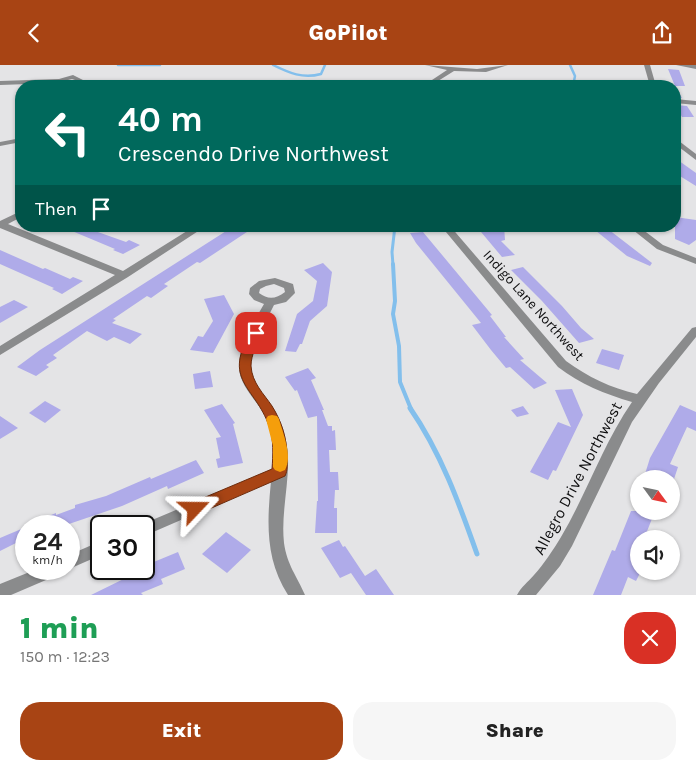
<!DOCTYPE html>
<meta charset="utf-8">
<style>
:root{--surface:#fff;--page:#f6f6f6;--text:#222;--muted:#767676;--accent:#a84414}
body{margin:0;font-family:Karla,sans-serif;background:var(--page);color:var(--text);height:100vh;display:flex;flex-direction:column;font-size:19px;white-space:nowrap}
*{box-sizing:border-box;margin:0}
p{font-size:16px;color:var(--muted)}
.icon{flex:none;width:28px;height:28px;fill:none;stroke:currentColor;stroke-width:2;stroke-linecap:round;stroke-linejoin:round}
.map{position:relative;height:530px;overflow:hidden}
.panel{display:flex;flex-direction:column;background:var(--surface);flex:1}
.panel>*{flex:none}
.banner{position:absolute;left:15px;top:15px;width:666px;height:152px;border-radius:20px;box-shadow:0 1px 4px #0004;background:#00695c;color:#fff;overflow:hidden}
.needle{width:32px;rotate:123deg}
.controls{position:absolute;left:630px;top:405px;display:grid;gap:10px}
.controls a{display:grid;place-items:center;width:50px;height:50px;border-radius:50%;background:var(--surface);box-shadow:0 1px 4px #0004;font-size:25px}
.speed{position:absolute;left:15px;top:450px;display:flex;gap:10px;font-size:25px;font-weight:700;text-align:center}
.speed>*{display:grid;place-content:center;width:65px;height:65px;border-radius:50%;background:var(--surface);box-shadow:0 1px 4px #0004;line-height:1}
.speed small{font-size:12px;font-weight:400}
.speed .limit{border:2px solid #111;border-radius:8px;background:#fff;color:#111}
.pin{position:absolute;display:grid;place-items:center;width:42px;height:42px;color:#fff;margin:-21px;border-radius:10px;box-shadow:0 2px 8px #0006}
.me{position:absolute;width:55px;margin:-28px;rotate:67deg;stroke-linejoin:round;filter:drop-shadow(0 0 4px #0008)}
.turn{display:flex;align-items:center;gap:18px;height:105px;padding:0 20px;font-size:22px}
.turn .icon{width:65px;height:65px;stroke-width:2.5}
.turn b{display:block;font-size:35px;line-height:42px}
.then{display:flex;align-items:center;height:48px;padding:0 20px;background:#0003;gap:10px;font-size:19px}
.round{display:grid;place-items:center;flex:none;width:52px;height:52px;border-radius:20px;background:var(--page)}
.summary{display:flex;align-items:center;justify-content:space-between;height:85px;padding:0 20px}
h1{font-size:30px;font-weight:800;line-height:38px;color:#1e9e55}
.action{display:flex;gap:10px;margin-top:auto;padding:10px 20px}
.action a{flex:1;height:58px;border-radius:20px;background:var(--accent);color:#fff;font-size:20px;font-weight:800;line-height:58px;text-align:center}
.action a+a{background:var(--page);color:var(--text)}
header{display:flex;justify-content:space-between;align-items:center;height:65px;padding:0 20px;background:var(--accent);color:#fff;font-size:22px;font-weight:800}
.map>svg:first-child{display:block}
</style>
<header><svg class="icon" aria-label="back" viewBox="0 0 24 24"><path d="M15 5l-7 7 7 7"/></svg>GoPilot<svg class="icon" aria-label="share" viewBox="0 0 24 24"><path d="M12 15V3M7 8l5-5 5 5M5 13v7h14v-7"/></svg></header>
<div class="map">
<svg width="696" height="530" viewBox="0 0 696 530">
<rect width="100%" height="100%" fill="#e4e4e6"/>
<g fill="none" stroke-linecap="round" stroke-linejoin="round">
<!-- stream-far3 -->
<g stroke="#83bfec" stroke-width="2.5">
<polyline points="118,0 160,0"/>
<path d="M273 0C289 8 303 14 321 9L325 0"/>
<polyline points="570,0 575,11 573,21"/>
</g>
<!-- stream-far2 -->
<polyline stroke="#83bfec" stroke-width="3" points="393,200 392,187 395,161"/>
<!-- stream-far1 -->
<polyline stroke="#83bfec" stroke-width="4" points="393,199 395,236 393,249 399,281 400,317 411,344"/>
<!-- stream -->
<path stroke="#83bfec" stroke-width="5" d="M410 343C441 388 459 438 477 489"/>
</g>
<!-- building -->
<g fill="#afabe9">
<polygon points="668,4 679,5 685,21 675,21 682,33 675,32 675,21"/>
<polygon points="675,40 687,41 694,52 682,52"/>
<polygon points="675,93 696,108 696,121 675,108"/>
<polygon points="675,152 696,155 696,175 689,180 675,174"/>
<polygon points="81,161 126,177 129,175 140,180 123,189 113,185 115,184 72,166"/>
<polygon points="234,161 256,161 200,198 197,197 164,219 168,221 151,233 147,231 113,254 116,255 112,258 142,269 130,279 114,272 107,276 87,266 53,290 57,293 46,300 49,302 36,311 17,302 40,285"/>
<polygon points="476,161 504,161 505,175 501,176 515,190 502,192"/>
<polygon points="590,161 604,161 652,198 650,201 627,191"/>
<polygon points="423,167 492,250 490,251 506,272 504,272 524,294 520,295 547,318 534,324 510,302 506,303 491,285 472,260 481,258 416,178 410,168"/>
<polygon points="0,185 43,204 45,203 70,214 73,212 83,216 62,229 52,224 54,223 0,199"/>
<polygon points="323,198 332,207 327,241 310,256 302,279 300,279 296,287 285,286 297,249 313,236 317,216 304,205"/>
<polygon points="523,202 562,241 581,263 594,274 579,278 542,236 511,205"/>
<polygon points="224,230 234,249 213,288 190,285 198,271 203,272 213,256 204,234"/>
<polygon points="14,235 28,242 0,258 0,242"/>
<polygon points="602,284 624,290 619,305 596,298"/>
<polygon points="308,303 316,313 311,315 324,345 322,345 328,361 332,361 332,366 335,365 336,385 329,385 330,407 338,407 339,425 335,425 334,443 337,443 337,468 315,468 317,436 318,436 317,351 308,353 297,325 295,326 285,312"/>
<polygon points="210,306 213,322 195,324 193,309"/>
<polygon points="572,324 583,350 556,406 553,405 548,415 530,407 558,357 571,362 555,325"/>
<polygon points="45,336 61,345 45,358 29,348"/>
<polygon points="222,339 235,358 233,359 243,398 218,403 216,394 220,393 216,373 221,372 204,345"/>
<polygon points="680,340 696,347 696,366 687,362 670,399 678,402 674,414 656,414 645,409 650,393"/>
<polygon points="523,341 529,349 517,352 511,345"/>
<polygon points="0,351 18,363 0,374"/>
<polygon points="196,395 204,408 168,424 167,421 122,441 63,461 24,461 56,448 56,450 75,443 75,440 106,431 150,412 151,414"/>
<polygon points="631,446 655,446 644,474 639,474 639,510 636,516 628,512 621,530 593,530 612,485 615,486"/>
<polygon points="26,462 26,473 0,486 0,473"/>
<polygon points="226,467 251,485 227,508 202,489"/>
<polygon points="339,475 343,482 345,481 365,511 376,504 394,530 366,530 351,508 340,513 321,483"/>
<polygon points="178,487 185,504 161,514 163,519 141,528 143,530 91,530 144,504 144,501"/>
</g>
<g fill="none" stroke-linecap="round" stroke-linejoin="round">
<!-- minor -->
<g fill="#8a8b8c" fill-rule="evenodd">
<polygon points="425,0 477,4 508,0 486,7 454,6 430,21 423,21 447,5"/>
<polygon points="644,0 650,0 656,21 650,21"/>
<polygon points="676,0 696,0 696,4"/>
<path d="M73 10 83 15 71 21 57 18 0 20V16L59 14ZM72 14 75 15 70 17 64 16Z"/>
<polygon points="675,34 696,36 696,40 675,38"/>
<polygon points="21,73 21,77 0,81 0,77"/>
<polygon points="675,73 696,89 696,95 675,79"/>
<polygon points="21,146 21,152 8,159 123,206 195,161 206,161 128,212 0,290 0,281 115,210 0,163 0,156"/>
<path d="M441 161H450L566 296C588 312 611 323 637 329L692 263 696 262V272L659 318 632 357 572 481 560 501 536 530H517C521 522 528 517 534 510 544 499 553 485 561 472 587 428 603 379 632 337 605 329 580 319 558 302Z"/>
<polygon points="628,161 638,161 663,180 696,193 696,199 657,184"/>
<path d="M275 213 293 219 295 228 286 237 274 240C265 258 251 279 251 300 251 317 264 330 273 343 279 352 283 361 285 371 294 405 280 442 284 478 287 500 297 511 305 530H288C265 494 267 457 271 416L144 471V461H138L273 404C275 386 273 367 265 351 256 334 238 320 239 300 240 278 254 257 264 239L254 235 249 229 250 223 259 216ZM274 219 284 223 285 227C276 234 268 235 259 228L260 224 266 221Z"/>
<polygon points="101,476 101,490 69,504 69,490"/>
<polygon points="37,504 62,504 60,509 11,530 0,530 0,519"/>
</g>
</g>
<!-- route -->
<path fill="#a84414" stroke="#6d2c0d" d="M256 265 261 268C257 279 251 290 251 301 252 318 264 329 272 341 282 357 287 374 287 392 287 399 288 405 285 411L200 448 195 450 189 448 187 444 189 439 272 404C273 390 274 375 269 361 255 321 221 315 252 266Z"/>
<!-- slow -->
<path fill="#f59e0b" d="M272 350 277 351 279 354C283 369 293 391 285 405L280 407 275 405 273 402V381L266 354 268 351Z"/>
<g text-anchor="middle" stroke-width="4.5" stroke-linejoin="round" paint-order="stroke">
<!-- street labels -->
<g font-size="14" fill="#0d0d0e" stroke="#e4e4e6">
<text transform="translate(534 240) rotate(48)" y="5">Indigo Lane Northwest</text>
</g>
<!-- near-street labels -->
<g font-size="16" fill="#0d0d0e" stroke="#e4e4e6">
<text transform="translate(577 413) rotate(-62)" y="6">Allegro Drive Northwest</text>
</g>
</g>
</svg>
<div class="controls">
<a><svg class="needle" viewBox="-14 -14 28 28"><path d="M0-13l5 13h-10z" fill="#e53935"/><path d="M0 13l5-13h-10z" fill="#767676"/></svg></a>
<a><svg class="icon" aria-label="sound" viewBox="0 0 24 24"><path d="M4 9h4l5-4v14l-5-4H4zM17 9q2 3 0 6"/></svg></a>
</div>
<div class="speed"><div>24<small>km/h</small></div><div class="limit">30</div></div>
<div class="pin" style="left:256px;top:268px;background:#d93025"><svg class="icon" aria-label="arrive" viewBox="0 0 24 24"><path d="M6 21V4h12l-3 4 3 4H6"/></svg></div>
<svg class="me" style="left:195px;top:444px" viewBox="-20 -20 40 40"><path d="M0-17L14 15 0 8-14 15z" fill="#a84414" stroke="#fff" stroke-width="4"/></svg>
<div class="banner">
<div class="turn"><svg class="icon" aria-label="left" viewBox="0 0 24 24"><path d="M17 20v-9H6M10 6l-5 5 5 5"/></svg><div><b>40 m</b>Crescendo Drive Northwest</div></div>
<div class="then">Then<svg class="icon" aria-label="arrive" viewBox="0 0 24 24"><path d="M6 21V4h12l-3 4 3 4H6"/></svg></div>
</div>
</div>
<section class="panel">
<div class="summary"><div><h1>1 min</h1><p>150 m · 12:23</p></div><a class="round" style="background:#d93025;color:#fff"><svg class="icon" aria-label="close" viewBox="0 0 24 24"><path d="M6 6l12 12M18 6L6 18"/></svg></a></div>
<div class="action"><a>Exit</a><a>Share</a></div>
</section>
